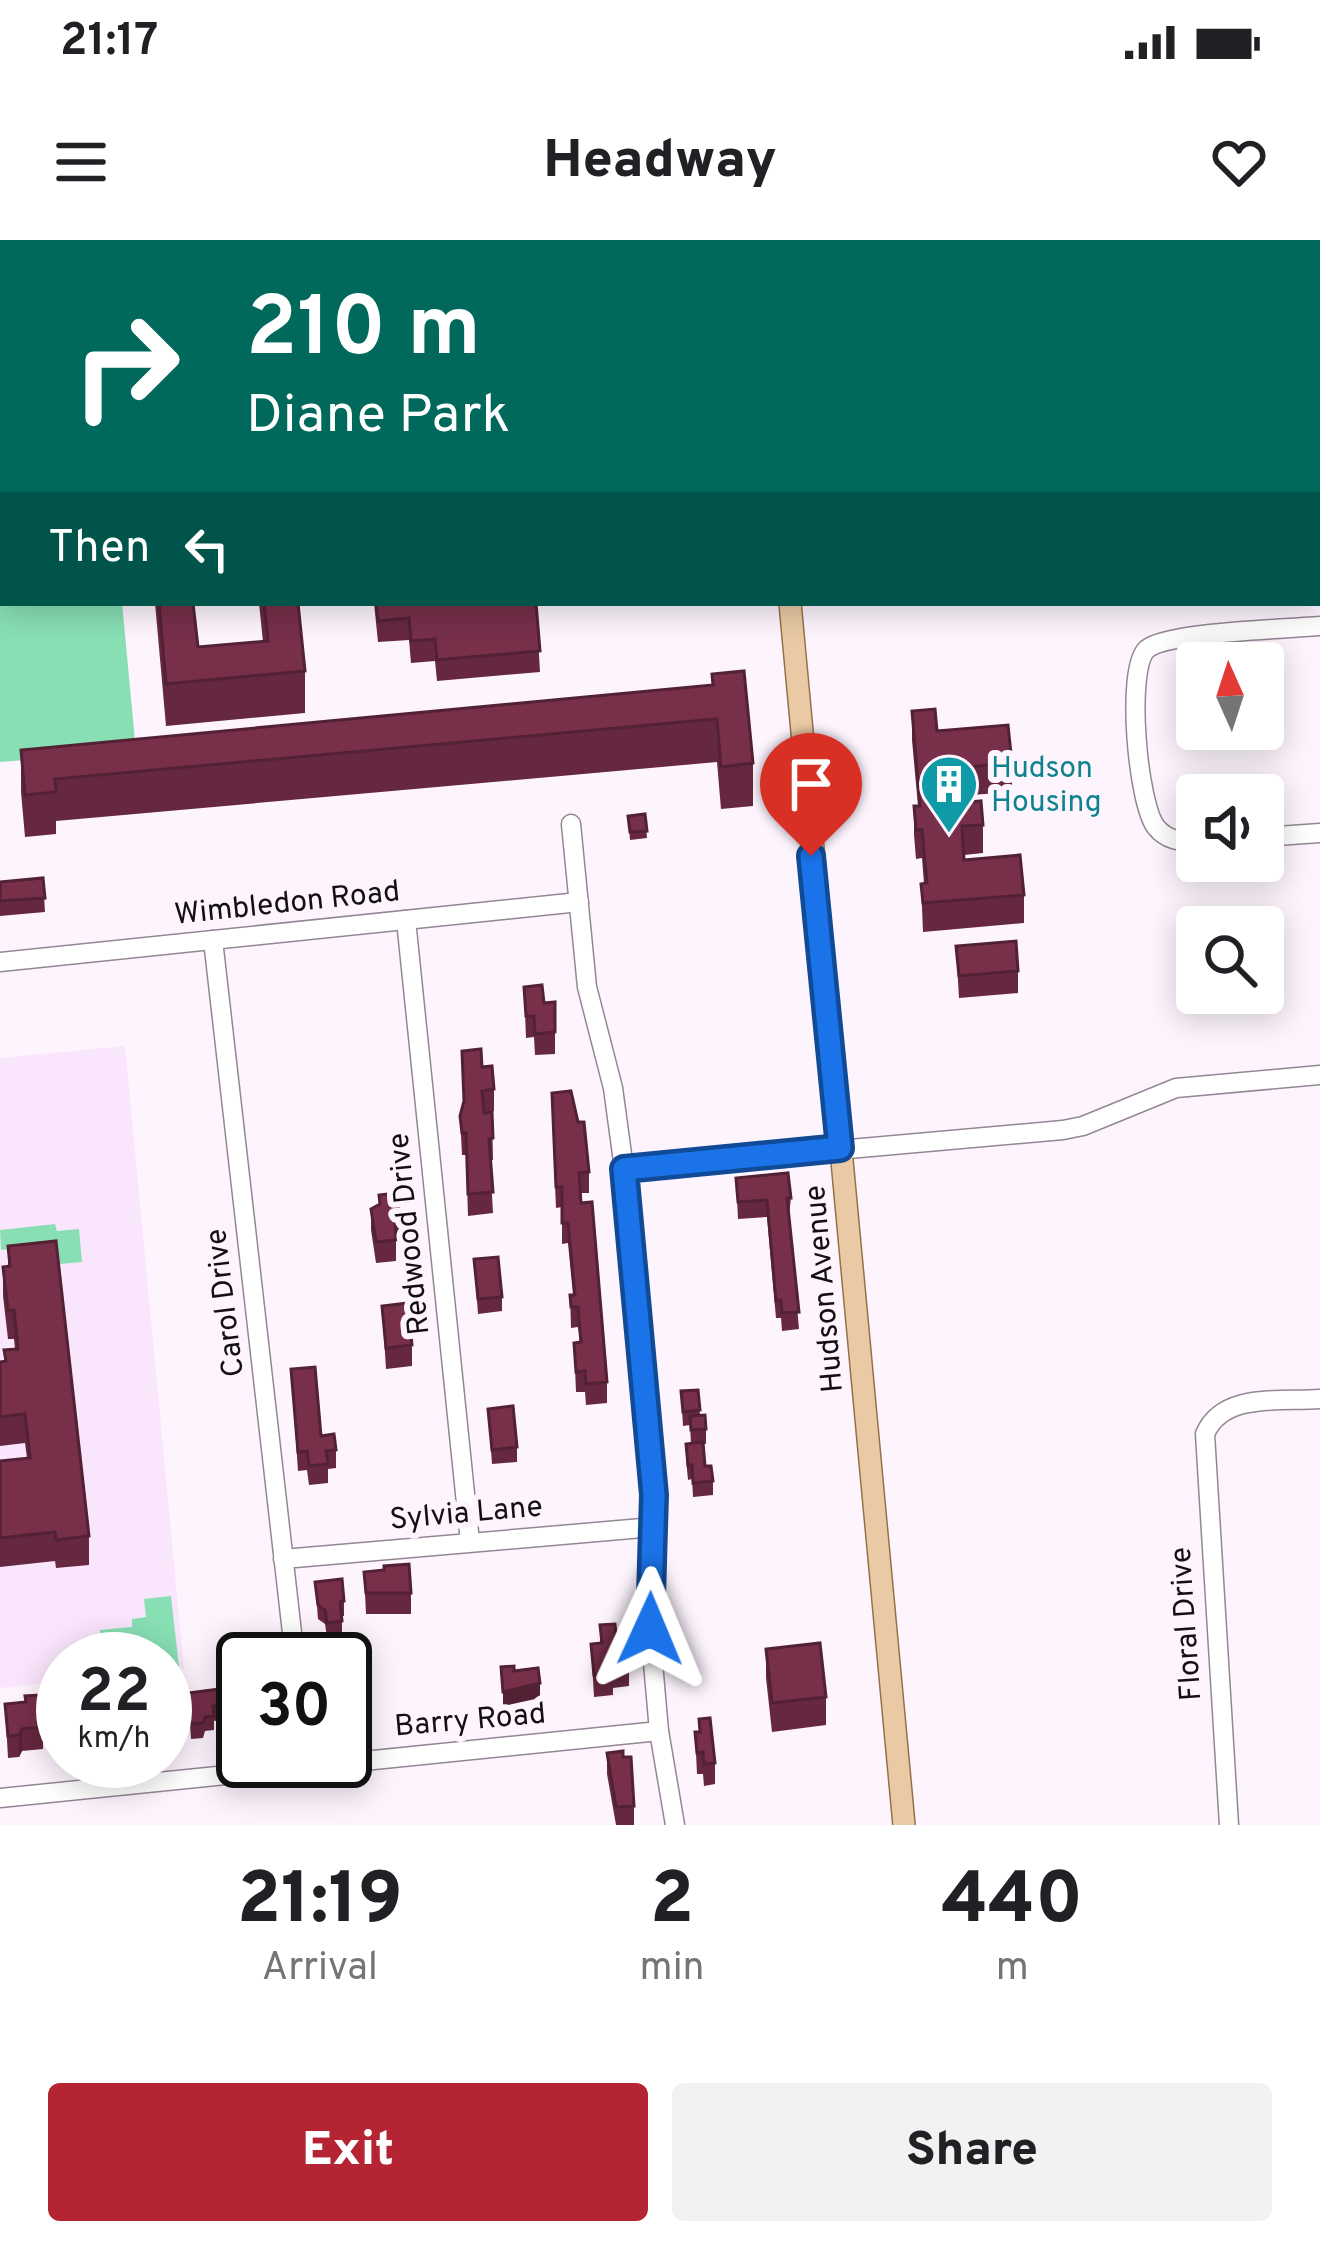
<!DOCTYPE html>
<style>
:root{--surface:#fff;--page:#f2f2f2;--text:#202124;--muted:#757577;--accent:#b52433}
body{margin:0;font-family:Overpass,sans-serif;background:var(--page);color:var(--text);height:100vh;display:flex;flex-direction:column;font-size:45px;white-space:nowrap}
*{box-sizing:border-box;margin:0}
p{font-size:39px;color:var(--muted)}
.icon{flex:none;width:66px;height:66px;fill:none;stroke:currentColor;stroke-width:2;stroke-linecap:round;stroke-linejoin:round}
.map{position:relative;height:1585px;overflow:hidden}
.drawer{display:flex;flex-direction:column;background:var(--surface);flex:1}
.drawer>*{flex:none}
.hud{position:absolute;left:0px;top:0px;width:1320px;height:366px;box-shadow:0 6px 30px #0003;background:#00695c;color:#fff;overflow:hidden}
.needle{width:78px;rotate:357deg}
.buttons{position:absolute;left:1176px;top:402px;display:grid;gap:24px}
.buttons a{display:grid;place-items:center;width:108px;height:108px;border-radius:12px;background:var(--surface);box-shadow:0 6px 30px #0003;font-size:60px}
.speed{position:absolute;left:36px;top:1392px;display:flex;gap:24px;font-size:60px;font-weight:700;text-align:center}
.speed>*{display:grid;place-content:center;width:156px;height:156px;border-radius:50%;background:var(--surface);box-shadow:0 6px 30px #0003;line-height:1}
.speed small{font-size:30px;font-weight:400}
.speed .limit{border:6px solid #111;border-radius:18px;background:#fff;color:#111}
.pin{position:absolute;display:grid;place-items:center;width:102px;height:102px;color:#fff;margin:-123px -51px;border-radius:50% 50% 50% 0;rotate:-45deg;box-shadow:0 0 12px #0007}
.pin .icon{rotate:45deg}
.me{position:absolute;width:132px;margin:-66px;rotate:1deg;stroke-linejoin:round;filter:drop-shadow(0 0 9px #0008)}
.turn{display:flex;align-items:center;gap:42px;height:252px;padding:0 48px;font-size:54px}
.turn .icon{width:156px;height:156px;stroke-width:2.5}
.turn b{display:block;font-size:84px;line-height:102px}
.then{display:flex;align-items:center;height:114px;padding:0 48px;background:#0003;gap:24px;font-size:45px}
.eta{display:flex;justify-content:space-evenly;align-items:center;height:204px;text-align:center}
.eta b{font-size:72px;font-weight:800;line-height:84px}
.primary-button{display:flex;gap:24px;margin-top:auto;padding:24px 48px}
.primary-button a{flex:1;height:138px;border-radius:12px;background:var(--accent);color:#fff;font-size:48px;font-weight:800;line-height:138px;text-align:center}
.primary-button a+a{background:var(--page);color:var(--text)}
.status{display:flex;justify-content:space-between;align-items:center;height:84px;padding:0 60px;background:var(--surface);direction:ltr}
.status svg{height:33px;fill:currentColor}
header{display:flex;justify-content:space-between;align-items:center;height:156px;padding:0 48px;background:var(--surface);font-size:54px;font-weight:800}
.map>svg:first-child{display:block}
</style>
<div class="status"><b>21:17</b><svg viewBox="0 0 49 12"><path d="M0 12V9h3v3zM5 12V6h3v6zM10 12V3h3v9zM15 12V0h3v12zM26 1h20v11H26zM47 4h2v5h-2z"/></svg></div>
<header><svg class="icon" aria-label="menu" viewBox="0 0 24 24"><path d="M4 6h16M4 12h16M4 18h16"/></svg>Headway<svg class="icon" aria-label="heart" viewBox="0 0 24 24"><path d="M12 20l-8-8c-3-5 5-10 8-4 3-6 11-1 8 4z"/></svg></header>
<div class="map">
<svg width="1320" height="1585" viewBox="0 0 1320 1585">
<rect width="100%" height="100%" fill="#fdf4fe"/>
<!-- built -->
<polygon fill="#fae6fc" points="125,806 184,1429 165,1431 165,1419 63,1419 63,1441 0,1448 0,818"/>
<!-- green -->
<g fill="#88dfb4">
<polygon points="0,0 57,3 3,3 3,363 122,363 136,511 0,522"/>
<polygon points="55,984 57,991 79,989 82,1022 60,1024 57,1005 1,1010 0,990"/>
<polygon points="171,1356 179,1427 165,1428 165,1419 103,1419 100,1390 132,1387 132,1379 146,1377 144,1359"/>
</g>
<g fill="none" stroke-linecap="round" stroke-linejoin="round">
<!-- minor casing -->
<g stroke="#948795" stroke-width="21">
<g id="minor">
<polyline points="1077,0 1077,3"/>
<polyline points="1135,3 1168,0"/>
<polyline points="1317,187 1320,187"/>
<polyline points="571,584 587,747 613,848 624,929 654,1255 650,1389 659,1491 675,1585"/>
<polyline points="1263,597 1320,593"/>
<path d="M1197 602C1181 602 1166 600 1156 587 1138 565 1125 429 1147 409 1167 392 1288 389 1320 386"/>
<polyline points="406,680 470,1302"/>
<polyline points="213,700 295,1419"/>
<polyline points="0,722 579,662"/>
<polyline points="624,929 1063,890 1083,886 1176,848 1320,835"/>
<polyline points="283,1319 654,1287"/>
<polyline points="0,1558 659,1491"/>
<path d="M1229 1585 1205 1194C1223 1152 1280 1162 1320 1159"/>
</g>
</g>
<!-- major casing -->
<g stroke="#95714a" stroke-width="24">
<g id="major">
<polyline points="759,0 759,3"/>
<polyline points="790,363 904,1585"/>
</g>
</g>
<!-- minor -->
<use href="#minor" stroke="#fff" stroke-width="18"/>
<!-- major -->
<use href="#major" stroke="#e9caa4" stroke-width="21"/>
</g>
<!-- wall -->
<g fill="#662840">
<polygon points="155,363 193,363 198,407 263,402 259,363 298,363 305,431 305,473 166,486"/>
<polygon points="374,363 536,363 540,432 437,441 435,421 411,423 409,400 378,402"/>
<polygon points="712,434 753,523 753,566 721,569 717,522 56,581 56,594 25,597 21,552 21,510 712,445"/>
<polygon points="912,471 937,491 1012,523 1012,552 958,556 959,563 983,585 983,613 964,615 964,620 1024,655 1024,683 923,692 921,644 924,644 922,618 916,619 914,595 914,566 918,566 912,500"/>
<polygon points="645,574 647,598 630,600 628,576"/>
<polygon points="43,638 45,672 0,676 0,642"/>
<polygon points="956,706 1018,731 1018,753 959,758"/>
<polygon points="524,747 544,763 555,762 555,814 535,815 534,797 526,798"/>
<polygon points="482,827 494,849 494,871 484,872 492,872 493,920 490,920 493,973 468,976 466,915 462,915 460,876"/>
<polygon points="552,874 589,932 589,953 580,953 607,1142 607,1163 586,1165 585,1152 576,1152 574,1103 580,1102 578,1087 571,1088 570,1055 573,1055 568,1003 562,1004 562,967 556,968"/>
<polygon points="736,938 791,958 789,975 799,1089 782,1091 781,1078 776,1078 767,977 738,979"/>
<polygon points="379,965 399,991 396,999 396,1021 376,1023 371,990 371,969"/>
<polygon points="8,1006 89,1296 89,1325 56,1328 55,1321 0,1327 0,1221 27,1218 25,1203 0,1206 0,1122 4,1121 4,1110 15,1109 14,1099 8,1099 3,1056 3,1027 8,1027"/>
<polygon points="474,1019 502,1057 502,1071 478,1074"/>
<polygon points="382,1066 412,1105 412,1126 386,1129"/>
<polygon points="291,1129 321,1196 336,1210 336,1228 328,1229 328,1243 309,1245 307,1230 298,1231"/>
<polygon points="698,1150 700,1175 706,1189 706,1204 703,1204 705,1226 713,1241 713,1255 693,1257 692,1239 688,1240 686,1219 686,1204 691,1204 690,1185 683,1186 681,1151"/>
<polygon points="488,1169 517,1207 517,1222 492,1224"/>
<polygon points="384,1330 411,1353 411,1374 366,1374 364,1332"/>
<polygon points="315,1342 344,1361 344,1376 342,1376 342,1395 327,1397 325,1384 318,1379"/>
<polygon points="600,1385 629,1425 629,1446 613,1448 613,1455 594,1457 591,1404 600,1403"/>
<polygon points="766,1409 826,1457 826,1485 772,1492 766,1438"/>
<polygon points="243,1446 243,1493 239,1493 238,1478 214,1481 214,1490 205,1491 203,1498 191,1499 188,1453"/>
<polygon points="5,1464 43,1487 43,1509 22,1511 19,1517 8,1518"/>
<polygon points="699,1479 715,1523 715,1544 704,1546 703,1534 697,1534 695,1492 699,1492"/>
<polygon points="607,1513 623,1517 634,1566 634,1585 616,1585 607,1534"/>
</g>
<!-- shaded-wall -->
<g fill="#532134">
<polygon points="399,970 399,991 396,1000 395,983"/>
<polygon points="540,1443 540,1458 503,1466 503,1452"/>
<polygon points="22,1489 22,1511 19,1517 19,1495"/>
</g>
<!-- building -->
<g fill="#772f4a" stroke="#532134" stroke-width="3">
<rect x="245" y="0" width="180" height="3"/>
<polygon points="803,0 839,0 839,3 804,3"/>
<polygon points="159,363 193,363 198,407 268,401 264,363 298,363 305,431 166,444"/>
<polygon points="376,363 536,363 540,411 437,420 435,399 411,401 409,378 378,381"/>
<polygon points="744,431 753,523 721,527 717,479 55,539 56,552 25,555 21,510 713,445 712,434"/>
<polygon points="935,469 937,491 1008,485 1012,523 956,528 959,563 981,561 983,585 962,586 964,620 1020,615 1024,655 923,663 921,644 927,643 922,590 916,590 914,566 920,566 912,471"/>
<polygon points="645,574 647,591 630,592 628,576"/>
<polygon points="43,638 45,658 0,661 0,642"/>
<polygon points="1016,701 1018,731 959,736 956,706"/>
<polygon points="542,745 544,763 555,762 555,792 535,794 534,776 526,776 524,747"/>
<polygon points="481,809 482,827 492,826 494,849 482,851 484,873 492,872 493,898 489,899 493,952 468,954 466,893 462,893 460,876 464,861 462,811"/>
<polygon points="571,851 578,882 584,882 589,932 579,933 581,963 592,962 607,1142 586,1144 585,1131 576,1132 574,1103 581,1102 578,1067 571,1067 570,1055 575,1055 568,983 562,983 562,947 556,947 552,853"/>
<polygon points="788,933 791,958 787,958 799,1072 782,1073 781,1060 776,1061 767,960 738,962 736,938"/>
<polygon points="397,953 399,970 395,983 396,1000 376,1002 371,969 380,964 379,955"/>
<polygon points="56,1001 89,1296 56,1300 55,1292 0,1298 0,1221 30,1218 25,1174 0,1177 0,1122 6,1121 4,1110 18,1109 14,1070 8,1071 3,1027 10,1026 8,1006"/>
<polygon points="498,1017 502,1057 478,1059 474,1019"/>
<polygon points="408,1063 412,1105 386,1108 382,1066"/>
<polygon points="315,1127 321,1196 334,1194 336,1210 326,1211 328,1224 309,1226 307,1211 298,1212 291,1129"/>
<polygon points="698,1150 700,1170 683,1172 681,1151"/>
<polygon points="513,1166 517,1207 492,1210 488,1169"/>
<polygon points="705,1175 706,1189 691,1190 690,1176"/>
<polygon points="703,1202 705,1226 711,1226 713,1241 693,1243 692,1225 688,1225 686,1204"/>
<polygon points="409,1324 411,1353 366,1353 364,1332 384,1330 384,1326"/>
<polygon points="342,1339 344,1361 340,1362 342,1381 327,1383 325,1370 318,1365 315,1342"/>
<polygon points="615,1384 617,1407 627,1406 629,1425 612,1426 613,1433 594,1435 591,1404 602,1403 600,1385"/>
<polygon points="820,1403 826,1457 772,1463 766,1409"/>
<polygon points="514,1426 514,1431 538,1428 540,1443 503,1452 501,1427"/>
<polygon points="243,1446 243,1478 239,1479 238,1464 213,1466 214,1476 205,1477 203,1483 191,1484 188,1453"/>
<polygon points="40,1455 43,1487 22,1489 19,1495 8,1496 5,1464 26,1462 25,1456"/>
<polygon points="710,1478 715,1523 704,1524 703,1512 697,1513 695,1492 700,1492 699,1479"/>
<polygon points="623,1511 623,1517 631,1517 634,1566 616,1567 607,1513"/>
</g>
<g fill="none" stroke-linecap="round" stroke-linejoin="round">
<!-- route casing -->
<g stroke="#114b97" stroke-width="30">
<polyline id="route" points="650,1389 654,1255 624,929 840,908 811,616"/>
</g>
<!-- route -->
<use href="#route" stroke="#1a73e8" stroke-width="21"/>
</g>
<!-- icons -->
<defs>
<g id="building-pin" transform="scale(3)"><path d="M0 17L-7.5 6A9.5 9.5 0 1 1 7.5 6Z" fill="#0f9aa8" stroke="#fdf4fe"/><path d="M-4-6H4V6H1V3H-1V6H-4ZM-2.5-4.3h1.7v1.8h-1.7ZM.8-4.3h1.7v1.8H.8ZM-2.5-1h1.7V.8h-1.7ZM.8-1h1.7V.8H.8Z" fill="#fff"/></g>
</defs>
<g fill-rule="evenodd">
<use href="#building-pin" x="949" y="544"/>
</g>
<g text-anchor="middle" stroke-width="12" stroke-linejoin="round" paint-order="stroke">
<!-- culture labels -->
<g font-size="30" fill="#0d838f" stroke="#fdf4fe" text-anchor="start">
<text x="991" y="537">Hudson<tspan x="991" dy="34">Housing</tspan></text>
</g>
<!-- street labels -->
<g font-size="30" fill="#140f15" stroke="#fdf4fe">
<text transform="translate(287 662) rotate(-6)" y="10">Wimbledon Road</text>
<text transform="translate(408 994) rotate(-96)" y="10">Redwood Drive</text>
<text transform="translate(823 1049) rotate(-95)" y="10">Hudson Avenue</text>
<text transform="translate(224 1063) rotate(-97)" y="10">Carol Drive</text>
<text transform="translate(466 1272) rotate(-5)" y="10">Sylvia Lane</text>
<text transform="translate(1185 1384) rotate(-94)" y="10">Floral Drive</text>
<text transform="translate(470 1479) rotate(-5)" y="10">Barry Road</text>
</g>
</g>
</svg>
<div class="buttons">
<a><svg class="needle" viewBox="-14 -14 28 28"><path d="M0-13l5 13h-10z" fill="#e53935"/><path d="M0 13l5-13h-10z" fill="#757577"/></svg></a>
<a><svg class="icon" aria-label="sound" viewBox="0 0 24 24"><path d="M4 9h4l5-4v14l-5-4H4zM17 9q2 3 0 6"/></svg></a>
<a><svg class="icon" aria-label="search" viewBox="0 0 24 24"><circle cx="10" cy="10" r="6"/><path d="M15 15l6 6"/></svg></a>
</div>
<div class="speed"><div>22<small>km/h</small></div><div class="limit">30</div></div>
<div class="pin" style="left:811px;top:616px;background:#d93025"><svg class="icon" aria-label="arrive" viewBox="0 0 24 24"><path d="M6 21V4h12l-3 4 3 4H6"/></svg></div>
<svg class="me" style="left:650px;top:1389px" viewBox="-20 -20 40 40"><path d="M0-17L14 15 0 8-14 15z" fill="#1a73e8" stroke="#fff" stroke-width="4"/></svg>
<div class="hud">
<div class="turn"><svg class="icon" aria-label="right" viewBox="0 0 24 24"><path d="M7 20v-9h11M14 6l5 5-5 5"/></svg><div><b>210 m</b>Diane Park</div></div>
<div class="then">Then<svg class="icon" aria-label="left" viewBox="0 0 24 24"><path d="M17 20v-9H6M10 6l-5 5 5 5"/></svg></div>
</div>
</div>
<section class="drawer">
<div class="eta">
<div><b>21:19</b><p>Arrival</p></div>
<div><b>2</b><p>min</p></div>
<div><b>440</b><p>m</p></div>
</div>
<div class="primary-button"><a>Exit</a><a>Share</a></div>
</section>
